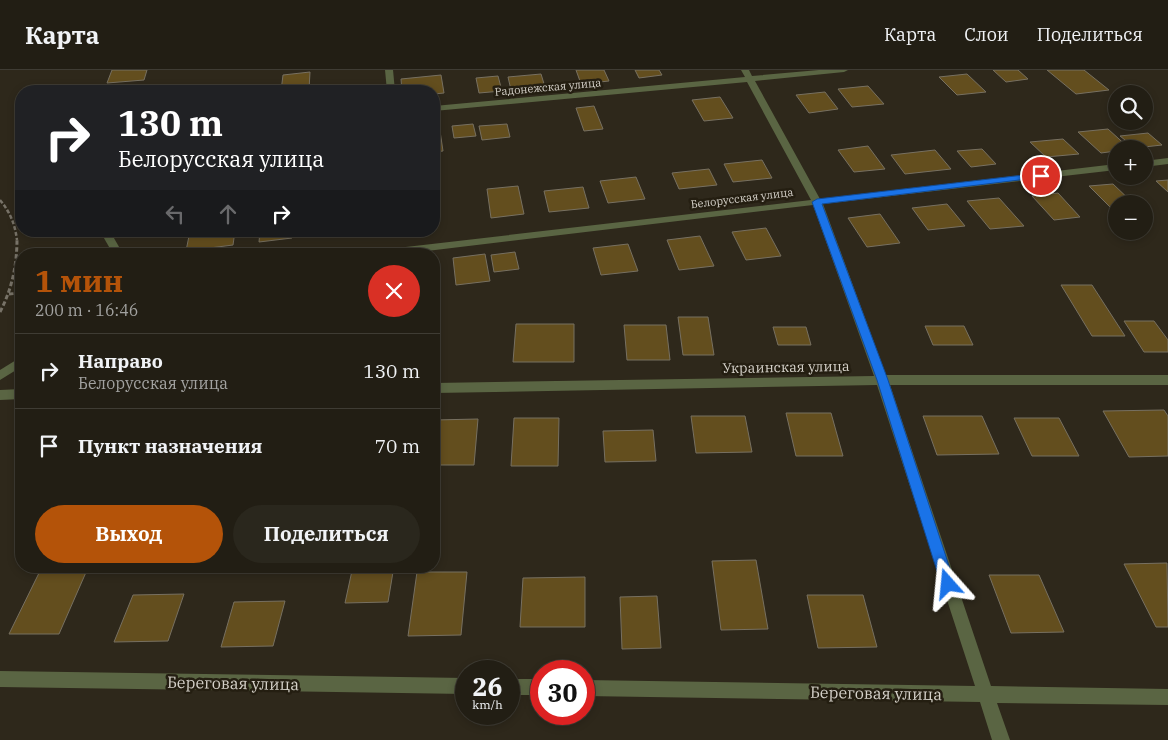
<!DOCTYPE html>
<html lang="ru">
<meta charset="utf-8">
<style>
:root{--surface:#221e14;--page:#2a271d;--text:#f1f3f6;--muted:#a2a2a0;--line:#3f3c34;--accent:#b45309}
body{margin:0;font-family:"IBM Plex Serif",serif;background:var(--page);color:var(--text);height:100vh;display:flex;flex-direction:column;font-size:19px;white-space:nowrap}
*{box-sizing:border-box;margin:0}
p{font-size:16px;color:var(--muted)}
.icon{flex:none;width:28px;height:28px;fill:none;stroke:currentColor;stroke-width:2;stroke-linecap:round;stroke-linejoin:round}
.map{position:relative;flex:1;overflow:hidden}
.details{position:absolute;left:15px;top:178px;width:425px;height:325px;display:flex;flex-direction:column;background:var(--surface);border-radius:20px;box-shadow:0 2px 8px #0003,0 0 0 1px var(--line)}
.details>*{flex:none}
.guide{position:absolute;left:15px;top:15px;width:425px;height:152px;border-radius:20px;box-shadow:0 2px 8px #0003,0 0 0 1px var(--line);background:#202124;color:#fff;overflow:hidden}
.tools{position:absolute;left:1108px;top:15px;display:grid;gap:10px}
.tools a{display:grid;place-items:center;width:45px;height:45px;border-radius:50%;background:var(--surface);box-shadow:0 2px 8px #0003,0 0 0 1px var(--line);font-size:25px}
.speed{position:absolute;left:455px;top:590px;display:flex;gap:10px;font-size:25px;font-weight:700;text-align:center}
.speed>*{display:grid;place-content:center;width:65px;height:65px;border-radius:50%;background:var(--surface);box-shadow:0 2px 8px #0003,0 0 0 1px var(--line);line-height:1}
.speed small{font-size:12px;font-weight:400}
.speed .limit{border:8px solid #d22;background:#fff;color:#111}
.pin{position:absolute;display:grid;place-items:center;width:42px;height:42px;color:#fff;margin:-21px;border:2px solid #fff;border-radius:50%;box-shadow:0 1px 5px #0007}
.me{position:absolute;width:55px;margin:-28px;rotate:342deg;stroke-linejoin:round;filter:drop-shadow(0 0 4px #0008)}
.turn{display:flex;align-items:center;gap:18px;height:105px;padding:0 20px;font-size:22px}
.turn .icon{width:65px;height:65px;stroke-width:2.5}
.turn b{display:block;font-size:35px;line-height:42px}
.lanes{display:flex;align-items:center;height:48px;padding:0 20px;background:#0003;justify-content:center;gap:25px;direction:ltr}
.lanes .off{opacity:.35}
.round{display:grid;place-items:center;flex:none;width:52px;height:52px;border-radius:26px;background:var(--page)}
.head{display:flex;align-items:center;justify-content:space-between;height:85px;padding:0 20px}
h1{font-size:30px;font-weight:800;line-height:38px;color:var(--accent)}
.button{display:flex;gap:10px;margin-top:auto;padding:10px 20px}
.button a{flex:1;height:58px;border-radius:30px;background:var(--accent);color:#fff;font-size:20px;font-weight:800;line-height:58px;text-align:center}
.button a+a{background:var(--page);color:var(--text)}
ul{padding:0;list-style:none}
li{display:flex;align-items:center;gap:15px;height:75px;padding:0 20px;border-top:1px solid var(--line)}
li div{flex:1}
li b{display:block;font-size:19px}
li em{font-style:normal}
header{display:flex;align-items:center;gap:30px;box-sizing:border-box;height:70px;padding:0 25px;background:var(--surface);border-bottom:1px solid var(--line)}
header strong{font-size:24px}
nav{display:flex;gap:28px;margin-inline-start:auto;font-size:18px}
.map>svg:first-child{display:block}
</style>
<header>
<strong>Карта</strong>
<nav><a>Карта</a><a>Слои</a><a>Поделиться</a></nav>
</header>
<div class="map">
<svg width="1168" height="670" viewBox="0 0 1168 670">
<rect width="100%" height="100%" fill="#2e281b"/>
<!-- building -->
<g fill="#634e1e" stroke="#777061">
<polygon points="112,0 147,0 144,10 107,13"/>
<polygon points="576,0 604,0 609,11 581,14"/>
<polygon points="635,0 659,0 662,5 639,8"/>
<polygon points="993,0 1018,0 1028,9 1006,12"/>
<polygon points="1047,0 1084,0 1109,20 1076,24"/>
<polygon points="310,2 309,20 281,21 283,5"/>
<polygon points="541,4 545,17 511,20 508,7"/>
<polygon points="967,4 986,22 957,25 939,7"/>
<polygon points="441,5 444,23 434,24 434,21 402,21 401,9"/>
<polygon points="498,6 502,21 479,23 476,8"/>
<polygon points="868,16 884,34 852,37 838,19"/>
<polygon points="260,17 259,21 220,21 221,21"/>
<polygon points="825,22 838,39 809,43 796,25"/>
<polygon points="720,27 733,48 704,51 692,30"/>
<polygon points="594,36 603,59 584,61 576,38"/>
<polygon points="473,54 476,66 454,68 452,56"/>
<polygon points="507,54 510,67 482,70 479,56"/>
<polygon points="1108,59 1130,79 1116,79 1116,81 1101,83 1078,62"/>
<polygon points="440,61 443,81 434,82 434,62"/>
<polygon points="1148,63 1162,75 1135,78 1120,66"/>
<polygon points="1063,69 1079,84 1046,87 1030,72"/>
<polygon points="868,76 885,99 854,102 838,80"/>
<polygon points="982,79 996,94 971,97 957,81"/>
<polygon points="935,80 951,99 905,104 891,85"/>
<polygon points="762,90 772,108 733,112 724,94"/>
<polygon points="709,99 717,115 679,119 672,103"/>
<polygon points="636,107 645,129 608,133 600,111"/>
<polygon points="1168,110 1168,122 1156,111"/>
<polygon points="1113,114 1134,134 1116,134 1116,137 1110,137 1089,116"/>
<polygon points="518,116 524,144 491,148 487,119"/>
<polygon points="583,117 589,138 549,142 544,121"/>
<polygon points="1058,123 1080,147 1054,150 1032,126"/>
<polygon points="999,128 1024,156 990,159 967,131"/>
<polygon points="947,134 965,156 928,160 912,138"/>
<polygon points="880,144 900,173 867,177 848,148"/>
<polygon points="766,158 781,186 746,190 732,162"/>
<polygon points="190,161 235,161 233,175 186,181"/>
<polygon points="260,161 292,161 292,168 259,172"/>
<polygon points="334,161 368,161 334,165"/>
<polygon points="700,166 714,196 679,200 667,170"/>
<polygon points="628,174 638,201 601,205 593,178"/>
<polygon points="515,182 519,199 494,202 491,185"/>
<polygon points="485,184 490,211 456,215 453,188"/>
<polygon points="434,198 436,198 439,229 434,230"/>
<polygon points="1061,215 1092,215 1125,266 1092,266"/>
<polygon points="678,247 708,247 714,285 683,285"/>
<polygon points="1124,251 1154,251 1168,270 1168,282 1144,282"/>
<polygon points="516,254 574,254 574,292 513,292"/>
<polygon points="624,255 666,255 670,290 627,290"/>
<polygon points="925,256 964,256 973,275 933,275"/>
<polygon points="773,257 806,257 811,275 778,275"/>
<polygon points="434,272 438,272 434,300"/>
<polygon points="1164,340 1168,346 1168,386 1129,387 1103,341"/>
<polygon points="786,343 831,343 843,386 796,386"/>
<polygon points="691,346 745,346 752,382 696,383"/>
<polygon points="923,346 982,346 999,384 937,385"/>
<polygon points="514,348 559,348 558,396 511,396"/>
<polygon points="1014,348 1059,348 1079,386 1032,386"/>
<polygon points="478,349 474,395 434,395 434,350"/>
<polygon points="653,360 656,391 605,392 603,361"/>
<polygon points="756,490 768,559 721,560 712,491"/>
<polygon points="1167,493 1168,557 1156,557 1124,494"/>
<polygon points="353,496 394,496 388,532 345,533"/>
<polygon points="87,500 59,564 9,564 40,501"/>
<polygon points="417,502 467,502 461,565 408,566"/>
<polygon points="989,505 1039,505 1064,562 1011,563"/>
<polygon points="585,507 585,557 520,557 523,508"/>
<polygon points="184,524 168,571 114,572 133,525"/>
<polygon points="807,525 863,525 877,577 818,578"/>
<polygon points="657,526 661,578 622,579 620,527"/>
<polygon points="285,531 273,576 221,577 234,532"/>
</g>
<g fill="none" stroke-linecap="round" stroke-linejoin="round">
<!-- path-far1 -->
<path stroke="#787368" stroke-width="2.5" stroke-dasharray="4 2" stroke-linecap="butt" d="M0 130C10 142 15 154 17 170"/>
<!-- path -->
<g stroke="#787368" stroke-width="3" stroke-dasharray="4.5 2.5" stroke-linecap="butt">
<polyline points="9,224 21,223"/>
<path d="M0 242C12 219 17 195 17 169"/>
</g>
<!-- service -->
<polygon fill="#5a6543" fill-rule="evenodd" points="385,0 393,0 395,21 387,21"/>
<!-- minor -->
<g fill="#5a6543" fill-rule="evenodd">
<polygon points="741,0 749,0 752,6 819,0 848,0 844,2 755,11 820,129 1116,94 1116,100 823,134 886,305 1168,305 1168,315 890,315 991,616 1168,619 1168,635 997,633 1010,670 992,670 980,632 584,626 584,610 975,616 877,315 434,323 434,313 874,306 813,135 402,184 366,184 371,181 811,130 747,12 434,41 434,36 745,7"/>
<polygon points="1168,88 1168,94 1144,97 1144,91"/>
<polygon points="100,161 110,161 123,184 113,184"/>
<polygon points="21,287 21,297 0,310 0,300"/>
<polygon points="21,319 21,329 0,330 0,320"/>
<polygon points="0,601 466,608 466,624 0,617"/>
<rect x="509" y="609" width="32" height="16"/>
</g>
</g>
<!-- route -->
<polygon fill="#1a73e8" stroke="#114b97" points="1041,103 1044,104 1044,107 822,134 888,310 955,514 953,518 948,520 943,518 941,514 877,310 812,132 817,129"/>
<g text-anchor="middle" stroke-width="5" stroke-linejoin="round" paint-order="stroke">
<!-- far-street labels -->
<g font-size="11" fill="#d5d1c9" stroke="#241e11">
<text transform="translate(548 17) rotate(-5)" y="4">Радонежская улица</text>
<text transform="translate(742 128) rotate(-7)" y="4">Белорусская улица</text>
</g>
<!-- street labels -->
<g font-size="14" fill="#d5d1c9" stroke="#241e11">
<text transform="translate(786 297) rotate(-1)" y="5">Украинская улица</text>
</g>
<!-- near-street labels -->
<g font-size="16" fill="#d5d1c9" stroke="#241e11">
<text transform="translate(233 613) rotate(1)" y="6">Береговая улица</text>
<text transform="translate(876 623) rotate(1)" y="6">Береговая улица</text>
</g>
</g>
</svg>
<div class="tools">
<a><svg class="icon" aria-label="search" viewBox="0 0 24 24"><circle cx="10" cy="10" r="6"/><path d="M15 15l6 6"/></svg></a>
<a>+</a>
<a>−</a>
</div>
<div class="speed"><div>26<small>km/h</small></div><div class="limit">30</div></div>
<div class="pin" style="left:1041px;top:106px;background:#d93025"><svg class="icon" aria-label="arrive" viewBox="0 0 24 24"><path d="M6 21V4h12l-3 4 3 4H6"/></svg></div>
<svg class="me" style="left:948px;top:514px" viewBox="-20 -20 40 40"><path d="M0-17L14 15 0 8-14 15z" fill="#1a73e8" stroke="#fff" stroke-width="4"/></svg>
<div class="guide">
<div class="turn"><svg class="icon" aria-label="right" viewBox="0 0 24 24"><path d="M7 20v-9h11M14 6l5 5-5 5"/></svg><div><b>130 m</b>Белорусская улица</div></div>
<div class="lanes"><svg class="icon off" aria-label="left" viewBox="0 0 24 24"><path d="M17 20v-9H6M10 6l-5 5 5 5"/></svg><svg class="icon off" aria-label="ahead" viewBox="0 0 24 24"><path d="M12 20V5M6 11l6-6 6 6"/></svg><svg class="icon" aria-label="right" viewBox="0 0 24 24"><path d="M7 20v-9h11M14 6l5 5-5 5"/></svg></div>
</div>
<section class="details">
<div class="head"><div><h1>1 мин</h1><p>200 m · 16:46</p></div><a class="round" style="background:#d93025;color:#fff"><svg class="icon" aria-label="close" viewBox="0 0 24 24"><path d="M6 6l12 12M18 6L6 18"/></svg></a></div>
<ul>
<li><svg class="icon" aria-label="right" viewBox="0 0 24 24"><path d="M7 20v-9h11M14 6l5 5-5 5"/></svg><div><b>Направо</b><p>Белорусская улица</p></div><em>130 m</em></li>
<li><svg class="icon" aria-label="arrive" viewBox="0 0 24 24"><path d="M6 21V4h12l-3 4 3 4H6"/></svg><div><b>Пункт назначения</b></div><em>70 m</em></li>
</ul>
<div class="button"><a>Выход</a><a>Поделиться</a></div>
</section>
</div>
